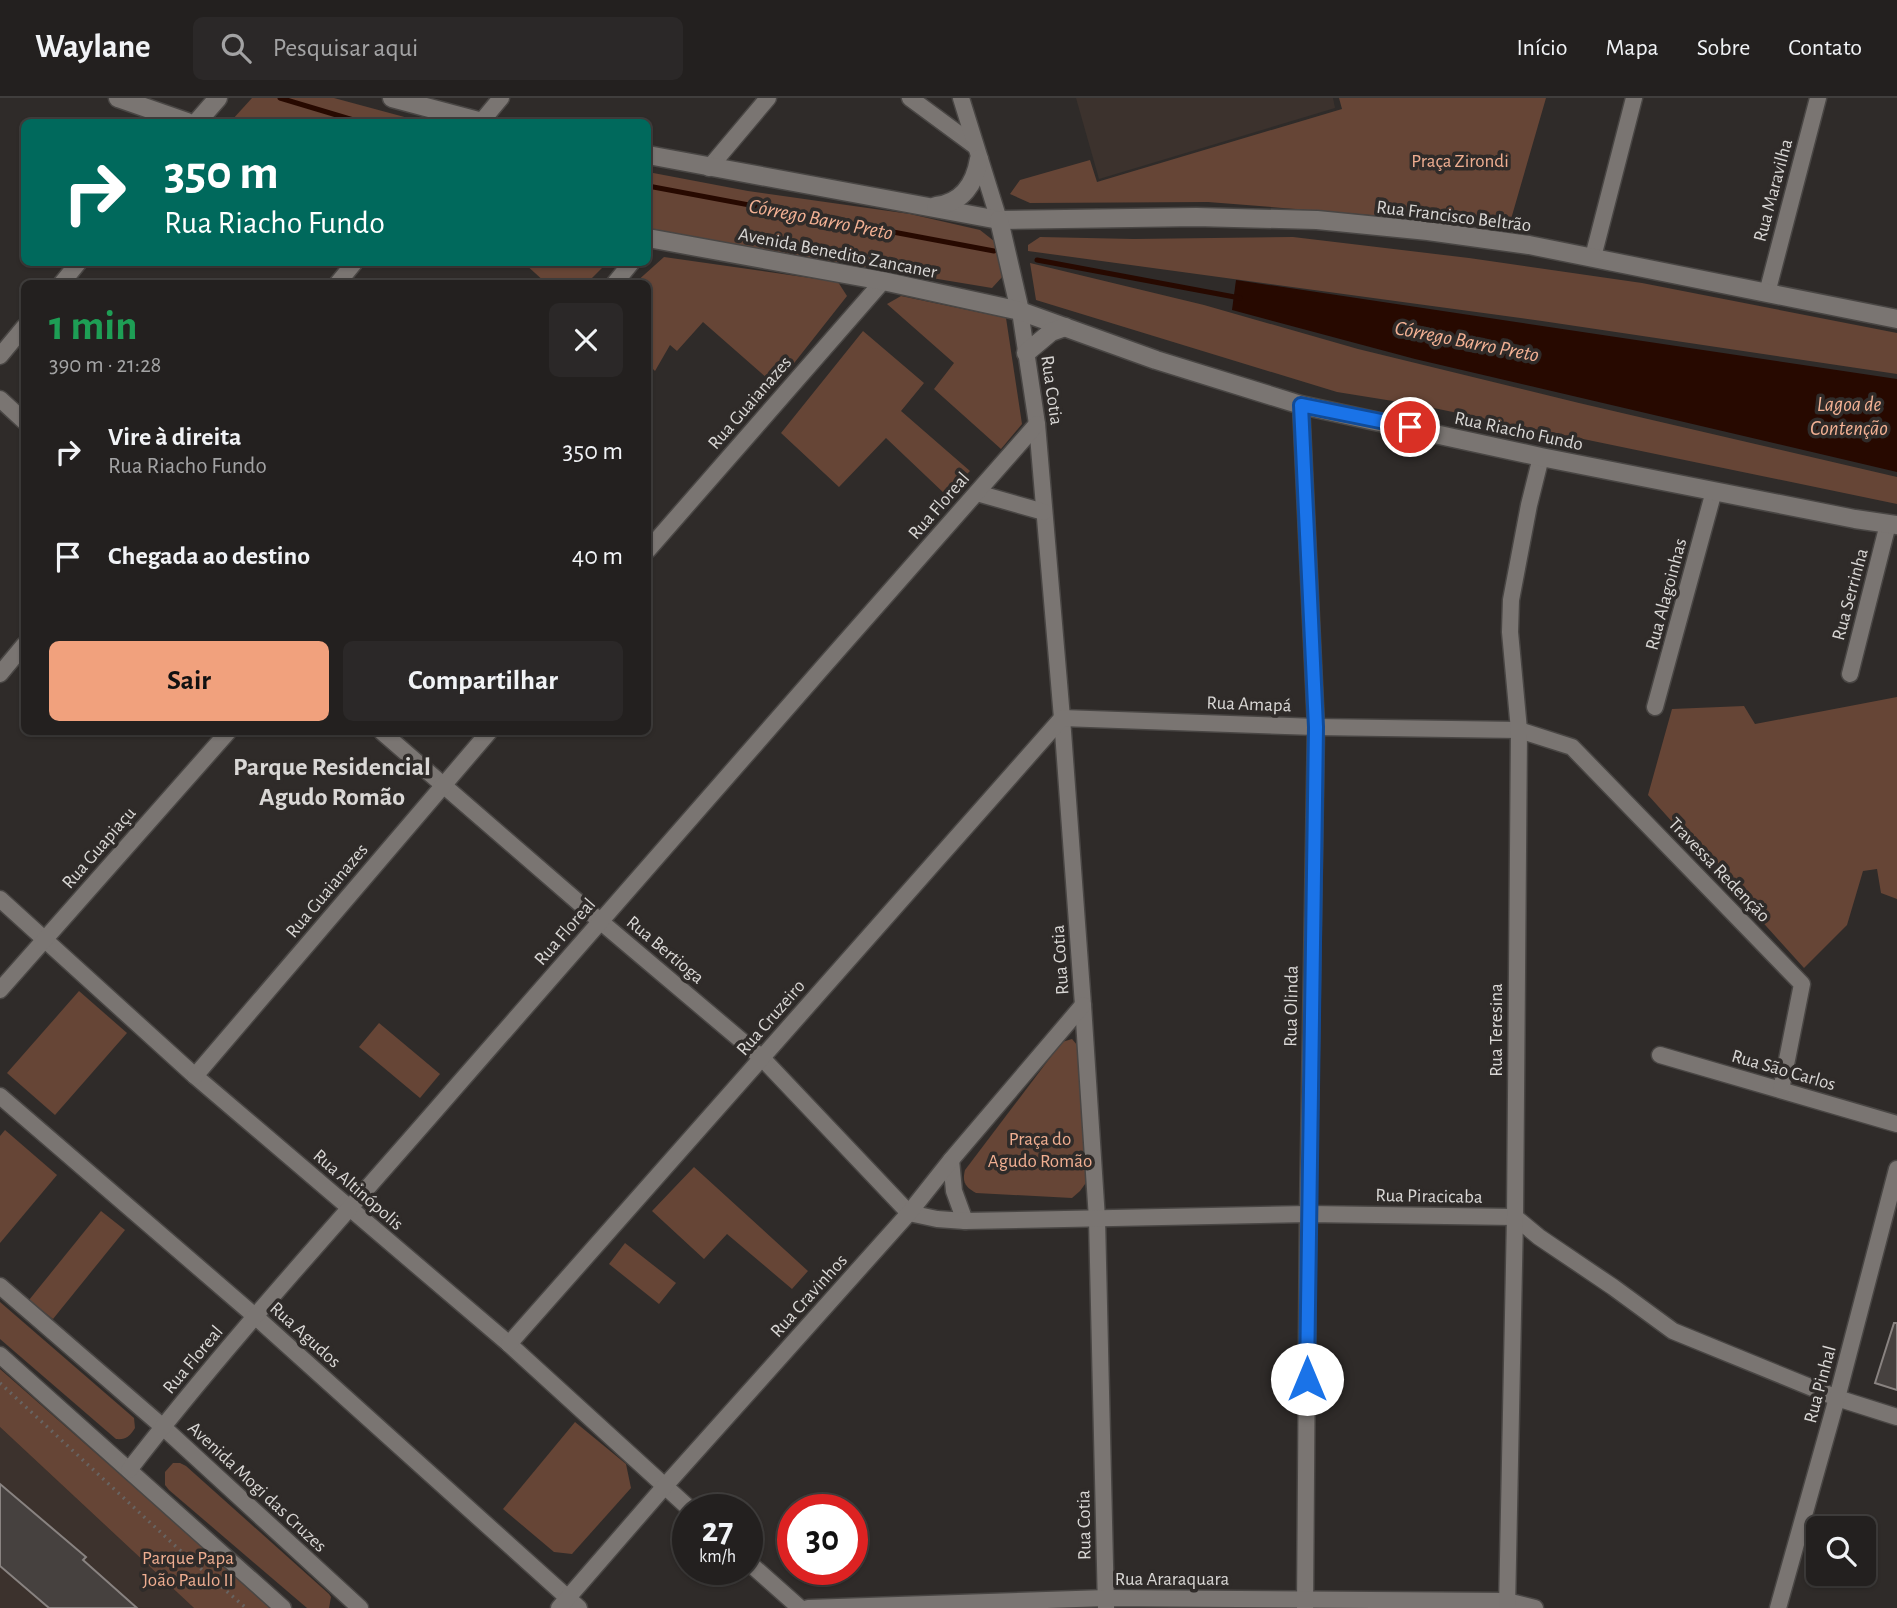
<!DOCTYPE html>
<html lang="pt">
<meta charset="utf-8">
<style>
:root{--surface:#23201f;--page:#2b2828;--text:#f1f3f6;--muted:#a3a3a4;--line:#403e3d;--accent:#f1a17d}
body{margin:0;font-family:"Alegreya Sans",sans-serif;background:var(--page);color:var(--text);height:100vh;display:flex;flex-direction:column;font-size:26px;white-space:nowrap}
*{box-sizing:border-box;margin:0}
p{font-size:23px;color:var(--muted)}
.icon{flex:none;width:38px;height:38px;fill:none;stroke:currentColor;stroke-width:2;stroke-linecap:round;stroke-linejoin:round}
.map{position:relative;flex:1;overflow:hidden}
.side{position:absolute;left:21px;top:182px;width:630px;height:455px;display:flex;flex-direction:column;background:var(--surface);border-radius:10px;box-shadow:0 2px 5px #0004,0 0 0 2px var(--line)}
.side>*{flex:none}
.guide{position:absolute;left:21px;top:21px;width:630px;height:147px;border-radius:10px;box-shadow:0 2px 5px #0004,0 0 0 2px var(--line);background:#00695c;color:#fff;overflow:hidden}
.buttons{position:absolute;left:1806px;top:1418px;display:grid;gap:14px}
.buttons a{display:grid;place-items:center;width:70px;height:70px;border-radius:10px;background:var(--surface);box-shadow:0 2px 5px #0004,0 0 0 2px var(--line);font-size:35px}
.speed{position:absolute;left:672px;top:1396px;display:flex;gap:14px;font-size:35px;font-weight:700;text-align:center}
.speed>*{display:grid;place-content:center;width:91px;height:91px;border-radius:50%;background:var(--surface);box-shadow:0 2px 5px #0004,0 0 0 2px var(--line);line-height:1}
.speed small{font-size:18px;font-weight:400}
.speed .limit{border:10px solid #d22;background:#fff;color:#111}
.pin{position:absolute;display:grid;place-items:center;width:60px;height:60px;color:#fff;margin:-30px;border:4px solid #fff;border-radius:50%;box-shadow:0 2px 7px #0007}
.me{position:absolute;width:77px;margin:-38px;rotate:0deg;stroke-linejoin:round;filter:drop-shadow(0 0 5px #0008)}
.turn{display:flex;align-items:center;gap:24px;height:147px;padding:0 28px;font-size:32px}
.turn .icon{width:91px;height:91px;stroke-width:2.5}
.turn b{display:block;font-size:49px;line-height:60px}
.round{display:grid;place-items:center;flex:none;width:74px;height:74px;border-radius:10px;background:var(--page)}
.headline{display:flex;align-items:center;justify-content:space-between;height:119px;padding:0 28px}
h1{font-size:42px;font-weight:600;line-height:52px;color:#1e9e55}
.cta{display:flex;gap:14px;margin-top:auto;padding:14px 28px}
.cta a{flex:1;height:80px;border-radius:10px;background:var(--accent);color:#111;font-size:28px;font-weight:600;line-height:80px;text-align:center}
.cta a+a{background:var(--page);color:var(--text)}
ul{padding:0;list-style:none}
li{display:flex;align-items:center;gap:21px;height:105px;padding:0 28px}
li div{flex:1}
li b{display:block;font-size:26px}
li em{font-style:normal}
header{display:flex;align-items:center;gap:42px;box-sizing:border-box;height:98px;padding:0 35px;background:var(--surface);border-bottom:2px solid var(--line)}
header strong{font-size:33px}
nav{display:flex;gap:38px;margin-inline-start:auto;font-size:24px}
.search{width:490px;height:63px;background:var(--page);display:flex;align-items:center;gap:18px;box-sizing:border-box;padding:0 24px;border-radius:10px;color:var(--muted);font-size:26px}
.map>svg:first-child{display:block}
</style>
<header>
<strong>Waylane</strong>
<div class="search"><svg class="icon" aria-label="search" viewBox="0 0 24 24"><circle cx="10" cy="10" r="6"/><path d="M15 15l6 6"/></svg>Pesquisar aqui</div>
<nav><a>Início</a><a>Mapa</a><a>Sobre</a><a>Contato</a></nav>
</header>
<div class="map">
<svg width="1897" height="1510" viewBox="0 0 1897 1510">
<rect width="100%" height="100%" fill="#2f2b29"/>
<!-- built -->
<g fill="#3c322d">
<polygon points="1076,0 1333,0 1335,10 1099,81"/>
<polygon points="0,1329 194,1510 0,1510"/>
</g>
<!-- green -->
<g fill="#664536">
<polygon points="252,0 334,0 423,24 233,24 232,22"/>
<polygon points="1339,0 1546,0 1509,128 1208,104 1030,105 1010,96 1020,82 1090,62 1097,84 1342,11"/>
<polygon points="648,74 748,93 910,116 980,132 994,143 1003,178 992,190 648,133"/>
<polygon points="1040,139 1134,141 1293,139 1469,160 1642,185 1897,235 1897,276 1542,223 1028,153 1028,147"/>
<polygon points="664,159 838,184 847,198 776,288 703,224 677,253 670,247 655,273 648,266 648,186 635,185"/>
<polygon points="524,165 607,165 586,186 546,185"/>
<polygon points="1030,165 1204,207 1358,251 1579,305 1897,379 1897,406 1424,308 1337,294 1036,202"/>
<polygon points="901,198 1006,220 1022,326 1001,351 934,291 954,265 887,206"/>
<polygon points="863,233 924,285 901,313 970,373 946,397 886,340 839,389 781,335"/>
<polygon points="1897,599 1897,801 1881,795 1877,771 1863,773 1847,827 1804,870 1648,697 1672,611 1744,608 1755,626"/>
<polygon points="79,893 127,935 55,1017 7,975"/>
<polygon points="379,925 440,976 420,1000 359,949"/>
<path d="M1072 941 1078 948 1088 1082 1080 1093 1072 1100 976 1095C965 1089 962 1084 965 1072L1062 944Z"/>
<polygon points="5,1032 57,1077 0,1145 0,1038"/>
<polygon points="694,1069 808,1173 792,1191 727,1136 704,1161 652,1113"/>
<polygon points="101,1113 125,1132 53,1221 29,1202"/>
<polygon points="625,1145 676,1185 659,1206 609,1166"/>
<path d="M0 1204 134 1320 135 1330C130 1338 126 1342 116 1341L0 1241Z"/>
<polygon points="0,1271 272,1510 194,1510 0,1329"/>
<polygon points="575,1324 626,1366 631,1390 572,1456 554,1454 503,1411"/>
<polygon points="173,1365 180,1365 186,1368 329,1496 331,1499 329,1510 307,1510 169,1392 165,1387 165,1374"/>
</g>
<!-- water -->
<polygon fill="#270900" points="1236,182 1897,281 1897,374 1415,261 1232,212"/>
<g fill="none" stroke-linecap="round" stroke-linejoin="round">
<!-- stream -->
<g stroke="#270900" stroke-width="5">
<polyline points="280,0 360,24"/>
<polyline points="648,88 994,153"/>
<polyline points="1037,162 1240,200"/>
</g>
</g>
<!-- building -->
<g fill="#46413f" stroke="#898381" stroke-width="2">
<polygon points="1894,1225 1897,1225 1897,1292 1875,1285"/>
<polygon points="0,1386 86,1459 83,1462 137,1510 49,1510 0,1468"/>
</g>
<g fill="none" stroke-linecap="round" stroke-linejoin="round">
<!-- street casing -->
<g stroke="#494644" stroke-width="19">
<g id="street">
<polyline points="910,0 975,48"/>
<polyline points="961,0 999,122"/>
<polyline points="481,24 501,0"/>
<polyline points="709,70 768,0"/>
<polyline points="1593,159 1634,0"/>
<polyline points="61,186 79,164"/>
<polyline points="337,186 355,164"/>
<polyline points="614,186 632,164"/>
<polyline points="1767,195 1818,0"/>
<polyline points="1020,213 1037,326 1062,620 1083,907 1097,1121 1106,1510"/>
<polyline points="0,258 24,229"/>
<polyline points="0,301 24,323"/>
<polyline points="1301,307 1316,629 1308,1116 1305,1510"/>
<polyline points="977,395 1044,414"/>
<polyline points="648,452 883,183"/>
<polyline points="0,576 24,547"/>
<polyline points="1850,576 1888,426"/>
<polyline points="1655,609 1714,393"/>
<polyline points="382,634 600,823 762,960 909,1115"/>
<polyline points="0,801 195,978 509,1246 691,1412"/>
<polyline points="0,892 228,634"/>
<polyline points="1660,957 1897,1026"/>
<polyline points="195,978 489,634"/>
<polyline points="0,998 256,1219 579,1510"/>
<polyline points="951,1062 954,1093 965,1123"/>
<polyline points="909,1115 937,1121 965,1123 1308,1116 1515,1119 1539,1139 1613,1189 1673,1233 1837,1300 1897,1319"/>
<polyline points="0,1188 163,1329 360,1510"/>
<polyline points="509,1246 1062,620 1316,629 1519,632 1572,649 1802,886 1781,992"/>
<polyline points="0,1257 283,1510"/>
<path d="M129 1372C231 1240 345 1117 454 991 647 769 842 547 1037 326"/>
<polyline points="747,1463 800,1510"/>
<polyline points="559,1510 664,1389 909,1115 951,1062 1083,907"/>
<polyline points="808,1510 1106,1500 1507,1503 1535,1510"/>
<polyline points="1507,1510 1515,1119 1519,632 1510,534 1511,502 1529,407 1541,359"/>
<polyline points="1778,1510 1837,1300 1897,1071"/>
</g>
</g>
<!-- secondary casing -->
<g stroke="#494644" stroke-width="21">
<g id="secondary">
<polyline points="118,0 187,24"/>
<polyline points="392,0 482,24"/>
<polyline points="197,24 218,0"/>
<polyline points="648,57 999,122 1196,119 1317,122 1428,133 1529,147 1897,221"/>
<path d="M936 108C963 105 975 85 979 61"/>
<polyline points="999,122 1020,213"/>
<polyline points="648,140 883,183 1020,213 1156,262 1301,307 1541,359 1855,421 1897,427"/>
<polyline points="1026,255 1051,234 1065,229"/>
</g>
</g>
<!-- path -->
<polyline stroke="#686462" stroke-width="3.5" stroke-dasharray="2 5" stroke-linecap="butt" points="0,1285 184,1456 246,1510"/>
<!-- street -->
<use href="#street" stroke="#7a7572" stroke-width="16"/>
<!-- secondary -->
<use href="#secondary" stroke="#7a7572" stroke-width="18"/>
</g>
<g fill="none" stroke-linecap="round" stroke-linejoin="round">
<!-- route casing -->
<g stroke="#114b97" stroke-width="18">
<polyline id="route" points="1307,1281 1316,629 1301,307 1410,329"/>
</g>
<!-- route -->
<use href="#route" stroke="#1a73e8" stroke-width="12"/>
</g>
<g text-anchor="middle" stroke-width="7" stroke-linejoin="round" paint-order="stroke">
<!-- park labels -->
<g font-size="19" fill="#efae91" stroke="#2f2b29">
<text x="1460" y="69">Praça Zirondi</text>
<text x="1040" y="1047">Praça do<tspan x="1040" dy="22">Agudo Romão</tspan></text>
<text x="188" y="1466">Parque Papa<tspan x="188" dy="22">João Paulo II</tspan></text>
</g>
<!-- street labels -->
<g font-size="19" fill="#d9d7d5" stroke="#2f2b29">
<text transform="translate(1772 92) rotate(-75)" y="7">Rua Maravilha</text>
<text transform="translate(1454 117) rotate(7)" y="7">Rua Francisco Beltrão</text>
<text transform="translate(838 154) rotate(11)" y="7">Avenida Benedito Zancaner</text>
<text transform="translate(1053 292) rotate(82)" y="7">Rua Cotia</text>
<text transform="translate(749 304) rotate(-49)" y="7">Rua Guaianazes</text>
<text transform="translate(1519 332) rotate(12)" y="7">Rua Riacho Fundo</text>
<text transform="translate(938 407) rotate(-49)" y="7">Rua Floreal</text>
<text transform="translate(1665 496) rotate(-75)" y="7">Rua Alagoinhas</text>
<text transform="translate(1849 496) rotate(-75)" y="7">Rua Serrinha</text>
<text transform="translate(1249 605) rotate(2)" y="7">Rua Amapá</text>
<text transform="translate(98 749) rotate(-49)" y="7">Rua Guapiaçu</text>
<text transform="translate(1720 771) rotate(46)" y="7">Travessa Redenção</text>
<text transform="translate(326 792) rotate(-50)" y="7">Rua Guaianazes</text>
<text transform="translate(564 833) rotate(-49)" y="7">Rua Floreal</text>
<text transform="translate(666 851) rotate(40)" y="7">Rua Bertioga</text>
<text transform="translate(1059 862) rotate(-94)" y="7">Rua Cotia</text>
<text transform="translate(1290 908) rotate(-89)" y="7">Rua Olinda</text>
<text transform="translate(770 919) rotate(-49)" y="7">Rua Cruzeiro</text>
<text transform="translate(1495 932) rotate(-90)" y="7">Rua Teresina</text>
<text transform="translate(1784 971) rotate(16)" y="7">Rua São Carlos</text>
<text transform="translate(359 1091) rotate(41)" y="7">Rua Altinópolis</text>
<text transform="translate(1429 1097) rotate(1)" y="7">Rua Piracicaba</text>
<text transform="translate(808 1197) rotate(-48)" y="7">Rua Cravinhos</text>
<text transform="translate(306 1236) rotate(42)" y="7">Rua Agudos</text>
<text transform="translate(192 1261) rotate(-50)" y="7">Rua Floreal</text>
<text transform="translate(1819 1286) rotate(-75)" y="7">Rua Pinhal</text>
<text transform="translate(258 1388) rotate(43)" y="7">Avenida Mogi das Cruzes</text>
<text transform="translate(1083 1427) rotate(-91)" y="7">Rua Cotia</text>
<text x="1172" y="1487">Rua Araraquara</text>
</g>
<!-- water labels -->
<g font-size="21" font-style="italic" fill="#f3b194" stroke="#2f2b29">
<text transform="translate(821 121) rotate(11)" y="7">Córrego Barro Preto</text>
<text transform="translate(1467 243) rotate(11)" y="7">Córrego Barro Preto</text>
<text x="1849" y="313">Lagoa de<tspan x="1849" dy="24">Contenção</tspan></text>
</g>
<!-- district labels -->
<g font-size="26" font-weight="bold" fill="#d9d7d5" stroke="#2f2b29">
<text x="332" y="677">Parque Residencial<tspan x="332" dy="30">Agudo Romão</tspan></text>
</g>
</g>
</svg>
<div class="buttons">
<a><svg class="icon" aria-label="search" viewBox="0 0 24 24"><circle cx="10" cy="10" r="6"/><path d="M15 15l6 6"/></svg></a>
</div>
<div class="speed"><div>27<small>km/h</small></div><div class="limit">30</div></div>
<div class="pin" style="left:1410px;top:329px;background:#d93025"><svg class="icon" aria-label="arrive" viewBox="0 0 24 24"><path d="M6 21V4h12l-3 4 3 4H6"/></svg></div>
<svg class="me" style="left:1307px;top:1281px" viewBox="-20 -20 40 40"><circle r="19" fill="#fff"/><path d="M0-13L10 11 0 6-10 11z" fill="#1a73e8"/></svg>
<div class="guide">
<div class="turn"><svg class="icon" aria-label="right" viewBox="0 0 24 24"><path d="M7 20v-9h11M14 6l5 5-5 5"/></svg><div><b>350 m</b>Rua Riacho Fundo</div></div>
</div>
<section class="side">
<div class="headline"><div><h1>1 min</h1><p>390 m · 21:28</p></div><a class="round"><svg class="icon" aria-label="close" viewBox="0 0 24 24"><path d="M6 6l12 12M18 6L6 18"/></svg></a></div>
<ul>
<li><svg class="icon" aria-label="right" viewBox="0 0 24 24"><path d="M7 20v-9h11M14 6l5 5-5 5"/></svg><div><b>Vire à direita</b><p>Rua Riacho Fundo</p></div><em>350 m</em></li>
<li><svg class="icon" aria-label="arrive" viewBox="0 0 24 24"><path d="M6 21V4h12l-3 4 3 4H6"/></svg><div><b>Chegada ao destino</b></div><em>40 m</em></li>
</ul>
<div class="cta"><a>Sair</a><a>Compartilhar</a></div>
</section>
</div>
